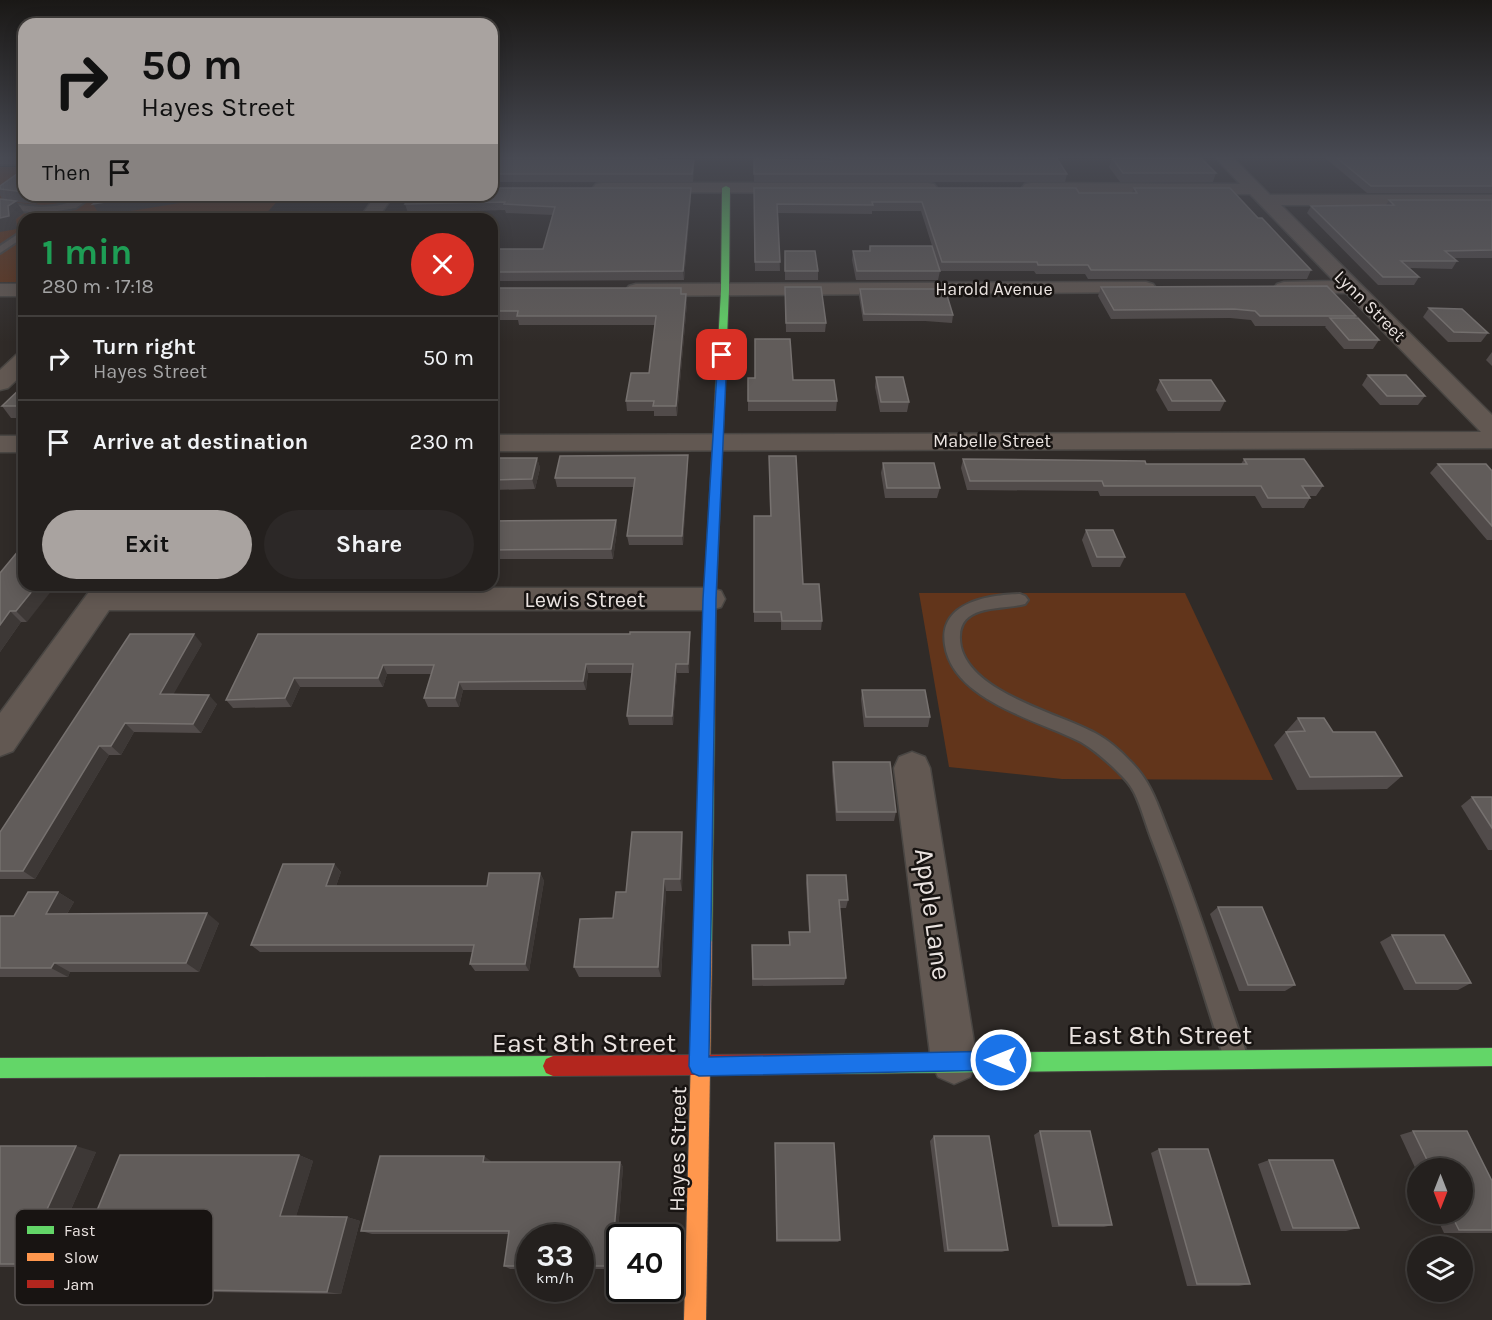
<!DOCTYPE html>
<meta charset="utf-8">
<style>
:root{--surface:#24201e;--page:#2c2827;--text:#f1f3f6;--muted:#a3a3a4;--line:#413e3c;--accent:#a9a3a0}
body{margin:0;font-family:Karla,sans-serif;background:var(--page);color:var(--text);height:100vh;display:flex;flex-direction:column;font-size:22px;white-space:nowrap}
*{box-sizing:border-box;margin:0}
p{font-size:20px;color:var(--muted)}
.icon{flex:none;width:33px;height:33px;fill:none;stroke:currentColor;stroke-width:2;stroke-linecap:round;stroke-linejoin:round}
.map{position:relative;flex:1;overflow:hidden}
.drawer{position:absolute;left:18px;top:213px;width:480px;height:378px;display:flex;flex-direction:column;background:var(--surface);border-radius:18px;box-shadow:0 3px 15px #0003,0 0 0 2px var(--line)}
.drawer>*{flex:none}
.guide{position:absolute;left:18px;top:18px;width:480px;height:183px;border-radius:18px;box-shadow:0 3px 15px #0003,0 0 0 2px var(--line);background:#a9a3a0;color:#111;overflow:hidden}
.needle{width:39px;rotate:180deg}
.buttons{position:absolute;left:1407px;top:1158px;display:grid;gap:12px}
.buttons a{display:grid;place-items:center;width:66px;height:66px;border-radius:50%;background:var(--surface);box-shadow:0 3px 15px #0003,0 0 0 2px var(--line);font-size:30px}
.speed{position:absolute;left:516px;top:1224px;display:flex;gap:12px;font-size:30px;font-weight:700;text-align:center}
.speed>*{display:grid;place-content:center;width:78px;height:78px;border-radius:50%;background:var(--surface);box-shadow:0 3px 15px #0003,0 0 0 2px var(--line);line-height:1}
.speed small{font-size:15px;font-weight:400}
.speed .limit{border:3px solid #111;border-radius:9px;background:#fff;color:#111}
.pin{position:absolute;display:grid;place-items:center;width:51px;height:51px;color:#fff;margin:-26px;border-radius:12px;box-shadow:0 3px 9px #0006}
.me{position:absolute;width:66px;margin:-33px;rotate:270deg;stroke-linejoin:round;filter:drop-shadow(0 0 4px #0008)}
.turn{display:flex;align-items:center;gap:21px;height:126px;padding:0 24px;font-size:27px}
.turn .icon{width:78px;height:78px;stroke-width:2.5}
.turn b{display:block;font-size:42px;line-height:51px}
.then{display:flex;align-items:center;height:57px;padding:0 24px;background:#0003;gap:12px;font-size:22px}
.round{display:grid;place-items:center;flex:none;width:63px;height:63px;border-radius:32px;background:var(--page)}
.headline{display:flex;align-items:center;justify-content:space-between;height:102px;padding:0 24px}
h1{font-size:36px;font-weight:700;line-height:45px;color:#1e9e55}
.button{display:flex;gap:12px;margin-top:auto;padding:12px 24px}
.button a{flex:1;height:69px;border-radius:36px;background:var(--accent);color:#111;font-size:24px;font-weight:700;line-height:69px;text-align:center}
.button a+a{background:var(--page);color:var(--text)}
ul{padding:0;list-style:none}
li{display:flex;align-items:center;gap:18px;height:84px;padding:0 24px;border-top:2px solid var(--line)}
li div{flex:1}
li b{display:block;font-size:22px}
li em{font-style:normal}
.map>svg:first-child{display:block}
</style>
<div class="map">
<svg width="1492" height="1320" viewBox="0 0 1492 1320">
<rect width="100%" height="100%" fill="#302b28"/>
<!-- green -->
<g fill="#62351b">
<polygon points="0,167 24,167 24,195 283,195 261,219 24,219 24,282 0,282"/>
<polygon points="919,593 1185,593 1273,780 1062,779 949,767"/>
</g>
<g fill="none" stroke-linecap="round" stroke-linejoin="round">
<!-- lane casing -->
<g stroke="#494643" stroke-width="4">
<g id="lane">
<rect x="0" y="160" width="24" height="4"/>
<path d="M84 195H94L76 208 45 213 43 219H33L37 213 0 208V202C30 207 57 212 84 195Z"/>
<polygon points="24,230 24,237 0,253 0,246"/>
<path d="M1020 594 1025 596 1028 600 1025 604C1001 611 952 602 961 647 972 693 1058 713 1095 733 1108 740 1120 750 1130 761 1152 782 1159 809 1170 836 1199 908 1222 982 1247 1055L1243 1063 1235 1067 1227 1063 1223 1055C1200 984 1180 912 1153 843 1146 826 1142 808 1134 792 1129 782 1121 775 1113 767 1103 758 1093 749 1081 742 1039 720 953 701 945 645 938 602 989 595 1020 594Z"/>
</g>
</g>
<!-- street casing -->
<g stroke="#494643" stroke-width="3">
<g id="street">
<polygon points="1215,157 1232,157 1270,195 1492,195 1492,205 1281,205 1492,415 1492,448 492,451 492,435 1481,432 1346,293 1277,292 1274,288 1277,284 1284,282 1334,281 1250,194 1031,193 1025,192 1022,188 1025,184 1031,183 1240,184"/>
<polygon points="602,183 928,183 934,184 937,188 934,192 928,193 596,192 593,188 596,184"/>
<polygon points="376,195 394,195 377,219 359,219"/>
<polygon points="1146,282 1153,284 1156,288 1153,292 636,296 629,294 626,290 629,286 636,284"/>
<rect x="0" y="284" width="24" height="12"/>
<polygon points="24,353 24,373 8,388 0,390 0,370 16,355"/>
<rect x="0" y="436" width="24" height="16"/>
<polygon points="94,585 125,585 124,588 710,588 721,591 725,599 721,607 710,610 109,610 13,751 0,756 0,713"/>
<polygon points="912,752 925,757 930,768 977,1061 970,1077 954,1084 938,1077 931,1061 894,768 899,757"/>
</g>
</g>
<!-- fast casing -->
<g stroke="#494643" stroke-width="2">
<g id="fast">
<polygon points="726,186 730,188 729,290 716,599 712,942 709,948 703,951 697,948 694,942 704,599 721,290 722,188"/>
<polygon points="1492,1048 1492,1066 825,1074 818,1071 815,1064 818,1057 825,1054"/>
<polygon points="553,1056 560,1059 563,1066 560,1073 553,1076 0,1078 0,1058"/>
</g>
</g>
<!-- slow casing -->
<g stroke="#494643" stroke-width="2">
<polygon id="slow" points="703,933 709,936 712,942 706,1320 684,1320 694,942 697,936"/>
</g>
<!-- jam casing -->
<g stroke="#494643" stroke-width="2">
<polygon id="jam" points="825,1054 832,1057 835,1064 832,1071 825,1074 553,1076 546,1073 543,1066 546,1059 553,1056"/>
</g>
<!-- lane -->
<use href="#lane" fill="#625852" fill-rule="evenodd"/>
<!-- street -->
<use href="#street" fill="#625852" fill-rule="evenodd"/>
<!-- fast -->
<use href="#fast" fill="#63d668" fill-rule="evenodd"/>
<!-- slow -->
<use href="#slow" fill="#ff974d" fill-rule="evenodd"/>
<!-- jam -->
<use href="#jam" fill="#b3261e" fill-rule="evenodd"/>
</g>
<!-- wall -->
<g fill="#514b4a">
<polygon points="492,157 657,160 694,168 693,182 492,182"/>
<polygon points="830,157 872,157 872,158 1061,157 1061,158 1057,158 1067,174 1065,182 754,182 754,159 830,160"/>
<polygon points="1324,157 1492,157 1492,193 1367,193"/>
<polygon points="1112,158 1216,173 1213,182 1120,182 1109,167"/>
<polygon points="24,169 24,195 49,195 36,204 16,202 24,213 16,219 17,229 0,195 0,186"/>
<polygon points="754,188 1079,193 1132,193 1134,188 1258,218 1311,270 1307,279 1088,279 1085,274 1036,274 1034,271 940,271 921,211 872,211 872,214 778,213 780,271 755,271"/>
<polygon points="691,196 684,280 492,281 492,249 543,249 553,215 506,213 505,210 408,213 405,204"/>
<polygon points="1389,200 1492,200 1492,258 1454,258 1457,261 1452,269 1410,268 1419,277 1414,285 1378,285 1307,213 1311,206 1386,205"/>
<polygon points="870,246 940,271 938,280 856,280 852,260 853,251 869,251"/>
<polygon points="785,251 818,271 818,280 785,280"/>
<polygon points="785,287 826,323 825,332 786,332"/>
<polygon points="1101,287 1356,316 1355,318 1379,340 1373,349 1344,349 1325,327 1326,326 1255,326 1251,320 1230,318 1111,319 1098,296"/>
<polygon points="492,288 681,288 682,294 686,294 687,303 677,416 654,416 654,411 627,411 626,401 649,373 655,325 519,325 518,320 492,320"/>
<polygon points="860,289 953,315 952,323 925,321 863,321 859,296"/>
<polygon points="1429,308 1488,333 1481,342 1448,342 1423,317"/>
<polygon points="1492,352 1492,366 1486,360"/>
<polygon points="1368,375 1425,396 1418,405 1380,405 1362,385"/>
<polygon points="876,377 909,402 907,412 880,412 875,387"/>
<polygon points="748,378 793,380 837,401 836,411 748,411"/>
<polygon points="1160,380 1225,401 1220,411 1168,411 1156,390"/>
<polygon points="24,385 24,418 11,418 2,406"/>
<polygon points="769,456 803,584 822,621 821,630 781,630 781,622 754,622 754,516 770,516"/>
<polygon points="492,458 537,458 540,468 535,489 492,490"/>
<polygon points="963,459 1146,464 1241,464 1244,459 1323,486 1316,496 1309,496 1310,498 1304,508 1262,508 1255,496 1100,496 1098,491 967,490 961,468"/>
<polygon points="883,463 940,488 937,498 885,498 881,473"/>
<polygon points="1438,464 1492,471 1492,540 1487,540 1430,473"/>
<polygon points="688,465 683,545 629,545 627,536 634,487 557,487 555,478"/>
<polygon points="616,520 617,530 613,559 492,559 492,521"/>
<polygon points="1086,530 1125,557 1120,567 1092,567 1082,540"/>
<polygon points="0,573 27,622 21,622 0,652"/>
<polygon points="690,632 690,641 689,673 677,673 673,725 629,725 627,716 632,673 588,673 586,690 463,690 459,707 428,707 424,698 431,674 387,674 383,687 300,687 291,707 233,708 226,700 258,634 630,634"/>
<polygon points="202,644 173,694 217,704 201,733 134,732 121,755 109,755 35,879 0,879 0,832"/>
<polygon points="862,690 930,717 928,727 864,727 861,699"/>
<polygon points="1298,718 1402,776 1387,789 1297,790 1274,745"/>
<polygon points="833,762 896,812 894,821 836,821 832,771"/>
<polygon points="1472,797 1492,797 1492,850 1488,850 1461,806"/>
<polygon points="682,832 683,845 682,891 666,891 661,977 579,977 574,967 613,918 626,892"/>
<polygon points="334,864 341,872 336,886 487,886 540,873 544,881 529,971 475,971 470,964 472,952 260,952 251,945"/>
<polygon points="807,875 848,900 846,908 840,908 846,978 844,985 752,986 752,945 789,945 789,932 809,932 806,883"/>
<polygon points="58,892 74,902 67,914 219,923 199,972 70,972 68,977 0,977 0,916 14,916"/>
<polygon points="1218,907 1295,985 1285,991 1239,991 1210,914"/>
<polygon points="1392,935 1471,983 1458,990 1404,990 1380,942"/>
<polygon points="1040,1131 1112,1225 1104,1227 1052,1227 1034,1135"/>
<polygon points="1413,1131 1492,1181 1492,1233 1444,1233 1435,1214 1462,1214 1462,1168 1418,1168 1418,1174 1400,1135"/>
<polygon points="934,1136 1008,1250 1002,1252 944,1252 930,1141"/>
<polygon points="775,1143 840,1240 838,1242 776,1242"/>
<polygon points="0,1146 96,1152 46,1267 0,1267"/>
<polygon points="1159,1149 1250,1284 1239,1286 1187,1286 1151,1153"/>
<polygon points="299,1155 313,1161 296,1216 347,1217 360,1221 341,1294 213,1292 195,1290 200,1275 93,1275 71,1273"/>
<polygon points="484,1156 490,1162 620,1162 623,1167 615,1269 580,1269 580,1238 530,1238 530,1269 510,1269 504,1266 509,1234 372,1234 361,1231"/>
<polygon points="1269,1160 1359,1228 1346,1231 1281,1231 1258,1164"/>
</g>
<!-- shaded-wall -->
<g fill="#3d3836">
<polygon points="691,188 691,196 684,280 683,271"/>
<polygon points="31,195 49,195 36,204"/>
<polygon points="147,195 193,195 186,202 100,216 93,204"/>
<polygon points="16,201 24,213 16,219 17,229 0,232 0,218 8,206"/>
<polygon points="686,294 687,303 677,416 676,406"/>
<polygon points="688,455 688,465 683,545 682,536"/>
<polygon points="537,458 540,468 535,489 532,479"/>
<polygon points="616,520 617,530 613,559 611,549"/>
<polygon points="37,585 56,585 27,622 16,611"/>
<polygon points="10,611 21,622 0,652 0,625"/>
<polygon points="690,632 690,641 689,673 688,664"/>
<polygon points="194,634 202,644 168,704 160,694"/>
<polygon points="586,664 588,673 586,690 583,681"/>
<polygon points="676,664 677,673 673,725 672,716"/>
<polygon points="383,665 387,674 383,687 378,678"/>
<polygon points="294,678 300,687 291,707 285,698"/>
<polygon points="459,682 463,690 459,707 455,698"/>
<polygon points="209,695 217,704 201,733 193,724"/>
<polygon points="125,723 134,732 121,755 111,746"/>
<polygon points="99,746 109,755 35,879 23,871"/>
<polygon points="682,832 683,845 682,891 680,879"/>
<polygon points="334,864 341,872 333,894 326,886"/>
<polygon points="540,873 544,881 529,971 525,964"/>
<polygon points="664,879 666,891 661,977 658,967"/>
<polygon points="58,892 74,902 61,924 46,914"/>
<polygon points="207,913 219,923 199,972 186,963"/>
<polygon points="54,963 70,972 68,977 51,968"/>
<polygon points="76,1146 96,1152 46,1267 22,1264"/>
<polygon points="299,1155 313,1161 295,1220 280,1216"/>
<polygon points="484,1156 491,1161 490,1167 483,1162"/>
<polygon points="620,1162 623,1167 615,1269 611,1266"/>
<polygon points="347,1217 360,1221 341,1294 327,1292"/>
</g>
<!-- building -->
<g fill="#615c5a" stroke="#76716f" stroke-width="1.5">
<polygon points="492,157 656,157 656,160 694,160 692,174 492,174"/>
<polygon points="831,157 872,157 872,158 1056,157 1067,174 754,174 754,159 832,161"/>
<polygon points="1336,157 1492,157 1492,186 1371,186"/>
<polygon points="1112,158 1202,159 1216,173 1123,173"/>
<polygon points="24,169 24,192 0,189 0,186"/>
<polygon points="492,188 691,188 683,271 492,272 492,249 543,249 555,207 504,204 505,202 405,204 411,195 492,195"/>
<polygon points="754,188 1076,188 1079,193 1137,193 1134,188 1230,188 1258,218 1262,218 1311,270 1091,270 1088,265 1038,265 1037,262 942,262 922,202 872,202 873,205 777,204 780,262 755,262"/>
<polygon points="104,195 147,195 93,204"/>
<polygon points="0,199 16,201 8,206 9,216 0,218"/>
<polygon points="1389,200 1492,200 1492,250 1445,251 1457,261 1401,261 1419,277 1383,277 1311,206 1394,205"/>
<polygon points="870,246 932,246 940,271 857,271 853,251 870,251"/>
<polygon points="785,251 815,251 818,271 785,271"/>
<polygon points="1327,286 1356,316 1260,316 1255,311 1234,309 1114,310 1101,287"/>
<polygon points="785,287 821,287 826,323 786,323"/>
<polygon points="492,288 681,288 681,294 686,294 676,406 653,406 654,401 626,401 631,373 649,373 656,316 517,316 518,311 492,311"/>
<polygon points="860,289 945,289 953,315 864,314"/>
<polygon points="1429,308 1462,309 1488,333 1454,332"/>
<polygon points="1330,318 1358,318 1379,340 1349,340"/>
<polygon points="755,339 790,339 793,380 834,380 837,401 748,401 748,378 755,378"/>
<polygon points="1368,375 1406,375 1425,396 1387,396"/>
<polygon points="876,377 903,377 909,402 881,402"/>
<polygon points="1160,380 1211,380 1225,401 1172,401"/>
<polygon points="24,385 24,406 2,406"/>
<polygon points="688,455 682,536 627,536 635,478 555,478 560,456"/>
<polygon points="769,456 796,456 803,584 819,584 822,621 782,621 781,612 754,612 754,516 771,516"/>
<polygon points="492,458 537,458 532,479 492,480"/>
<polygon points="963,459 1145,461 1146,464 1247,464 1244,459 1304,459 1323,486 1302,486 1310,498 1268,498 1261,486 1104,486 1102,481 970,481"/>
<polygon points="883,463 934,463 940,488 887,488"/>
<polygon points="1438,464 1486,464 1492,471 1492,526"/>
<polygon points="616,520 611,549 492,550 492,521"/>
<polygon points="1086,530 1113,530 1125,557 1097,557"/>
<polygon points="24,544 24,585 37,585 16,611 10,611 0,625 0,573"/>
<polygon points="630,632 690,632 688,664 676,664 672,716 627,716 633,664 586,664 583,681 459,682 455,698 424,698 434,665 383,665 378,678 294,678 285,698 226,700 258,634 630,634"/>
<polygon points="130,634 194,634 160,694 209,695 193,724 125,723 111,746 99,746 23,871 0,871 0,832"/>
<polygon points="862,690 925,690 930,717 866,717"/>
<polygon points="1298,718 1324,718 1333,732 1375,732 1402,776 1310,777 1286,732 1305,731"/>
<polygon points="833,762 890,762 896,812 837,812"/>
<polygon points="1472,797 1492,797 1492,828"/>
<polygon points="632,832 682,832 680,879 664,879 658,967 574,967 580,919 613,918 616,892 626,892"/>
<polygon points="283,864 334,864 326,886 487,886 489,873 540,873 525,964 470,964 474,945 251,945"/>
<polygon points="807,875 846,875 848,900 839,900 846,978 753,979 752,945 790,945 789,932 810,932"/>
<polygon points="28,892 58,892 46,914 207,913 186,963 54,963 51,968 0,968 0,916 14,916"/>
<polygon points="1218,907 1262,907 1295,985 1248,985"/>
<polygon points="1392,935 1444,935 1471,983 1416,983"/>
<polygon points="1040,1131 1090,1131 1112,1225 1059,1225"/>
<polygon points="1413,1131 1467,1131 1492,1181 1492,1230 1459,1230 1451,1214 1462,1214 1462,1168 1431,1168"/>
<polygon points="934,1136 989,1136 1008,1250 948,1250"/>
<polygon points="775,1143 834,1143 840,1240 777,1240"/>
<polygon points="0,1146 76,1146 22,1264 0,1264"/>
<polygon points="1159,1149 1208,1149 1250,1284 1197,1284"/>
<polygon points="120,1155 299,1155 280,1216 347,1217 327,1292 195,1290 201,1273 71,1273"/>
<polygon points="380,1156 484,1156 483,1162 620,1162 611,1266 580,1266 580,1238 530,1238 530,1266 504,1266 509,1231 361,1231"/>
<polygon points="1269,1160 1333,1160 1359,1228 1293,1228"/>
</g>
<!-- sky -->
<linearGradient id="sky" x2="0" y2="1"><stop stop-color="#1a1816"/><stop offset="0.46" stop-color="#484a53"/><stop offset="1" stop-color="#484a53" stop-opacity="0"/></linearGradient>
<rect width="1492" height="342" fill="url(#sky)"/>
<!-- route -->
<polygon fill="#1a73e8" stroke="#114b97" stroke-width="1.5" points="722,352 727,355 716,599 709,1057 1001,1051 1008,1054 1011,1060 1008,1067 1001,1070 699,1076 692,1073 689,1066 703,599 718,355"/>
<g text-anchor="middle" stroke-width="5" stroke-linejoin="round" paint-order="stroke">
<!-- far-street labels -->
<g font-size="18" fill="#eae3e0" stroke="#181412">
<text x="994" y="295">Harold Avenue</text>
<text transform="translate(1370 306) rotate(45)" y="6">Lynn Street</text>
<text x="992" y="447">Mabelle Street</text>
</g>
<!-- street labels -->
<g font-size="22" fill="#eae3e0" stroke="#181412">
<text x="585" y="607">Lewis Street</text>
<text transform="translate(677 1149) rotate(-89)" y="8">Hayes Street</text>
</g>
<!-- near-street labels -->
<g font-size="27" fill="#eae3e0" stroke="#181412">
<text transform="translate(933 914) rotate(82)" y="9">Apple Lane</text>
<text x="1160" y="1044">East 8th Street</text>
<text x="584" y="1052">East 8th Street</text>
</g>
</g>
<!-- legend -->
<rect x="15" y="1209" width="198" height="96" rx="9" fill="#181412" stroke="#575250" stroke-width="1.5"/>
<rect x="27" y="1226" width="27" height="8" fill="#63d668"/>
<rect x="27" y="1253" width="27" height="8" fill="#ff974d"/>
<rect x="27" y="1280" width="27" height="8" fill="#b3261e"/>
<g font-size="16" fill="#eae3e0">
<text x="64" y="1236">Fast</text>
<text x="64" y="1263">Slow</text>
<text x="64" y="1290">Jam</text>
</g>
</svg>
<div class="buttons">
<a><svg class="needle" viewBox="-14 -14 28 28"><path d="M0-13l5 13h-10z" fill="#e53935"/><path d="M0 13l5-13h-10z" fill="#a3a3a4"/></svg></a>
<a><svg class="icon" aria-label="layers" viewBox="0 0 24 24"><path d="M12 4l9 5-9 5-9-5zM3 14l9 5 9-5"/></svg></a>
</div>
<div class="speed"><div>33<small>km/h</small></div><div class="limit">40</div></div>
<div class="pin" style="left:722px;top:355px;background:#d93025"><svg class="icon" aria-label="arrive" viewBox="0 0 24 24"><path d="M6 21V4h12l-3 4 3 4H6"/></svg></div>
<svg class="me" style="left:1001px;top:1060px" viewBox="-20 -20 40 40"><circle r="17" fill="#1a73e8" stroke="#fff" stroke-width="3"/><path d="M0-11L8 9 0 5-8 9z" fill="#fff"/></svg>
<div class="guide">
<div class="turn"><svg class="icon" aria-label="right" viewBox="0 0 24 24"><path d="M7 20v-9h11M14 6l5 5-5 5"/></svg><div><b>50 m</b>Hayes Street</div></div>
<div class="then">Then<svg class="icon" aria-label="arrive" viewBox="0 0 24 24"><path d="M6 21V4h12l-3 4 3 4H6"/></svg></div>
</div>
<section class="drawer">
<div class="headline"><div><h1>1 min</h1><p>280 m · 17:18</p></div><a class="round" style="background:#d93025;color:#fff"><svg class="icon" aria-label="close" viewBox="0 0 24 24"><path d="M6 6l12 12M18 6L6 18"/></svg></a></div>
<ul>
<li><svg class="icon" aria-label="right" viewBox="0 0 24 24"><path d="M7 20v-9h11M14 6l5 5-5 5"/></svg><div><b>Turn right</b><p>Hayes Street</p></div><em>50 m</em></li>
<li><svg class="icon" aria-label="arrive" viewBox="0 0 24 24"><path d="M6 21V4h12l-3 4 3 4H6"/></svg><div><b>Arrive at destination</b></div><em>230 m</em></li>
</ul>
<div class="button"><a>Exit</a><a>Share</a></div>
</section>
</div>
